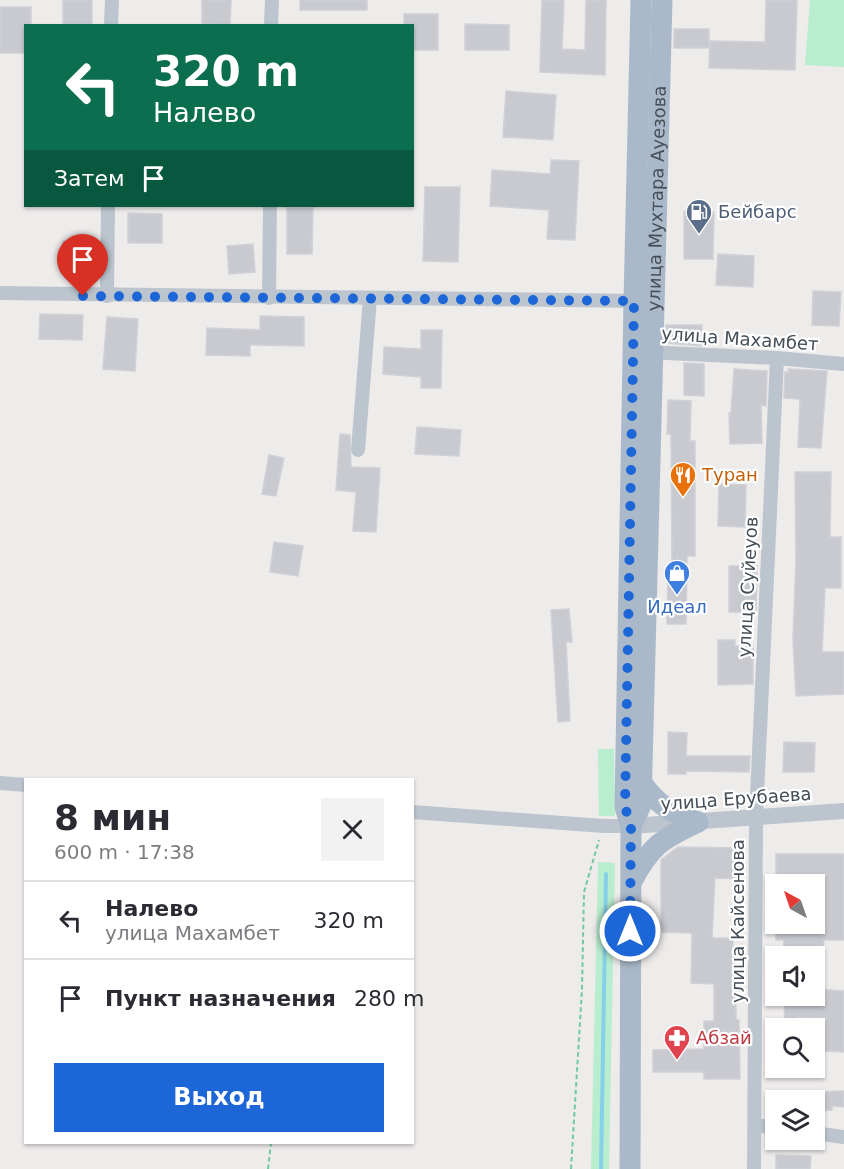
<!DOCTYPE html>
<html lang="ru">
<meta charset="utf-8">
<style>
:root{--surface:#fff;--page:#f2f2f3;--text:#2b2b33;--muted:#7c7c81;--line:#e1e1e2;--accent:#1c66d7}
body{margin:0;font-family:"DejaVu Sans",sans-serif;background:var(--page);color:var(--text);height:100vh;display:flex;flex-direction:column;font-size:22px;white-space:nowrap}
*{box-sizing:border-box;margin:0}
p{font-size:20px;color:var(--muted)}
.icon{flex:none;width:33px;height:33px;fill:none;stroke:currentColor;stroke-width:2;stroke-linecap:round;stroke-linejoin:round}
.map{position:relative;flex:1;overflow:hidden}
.side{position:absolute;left:24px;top:778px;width:390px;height:366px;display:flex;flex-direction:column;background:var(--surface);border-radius:0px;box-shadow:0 2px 4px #0004}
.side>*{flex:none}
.guide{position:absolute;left:24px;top:24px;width:390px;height:183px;border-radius:0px;box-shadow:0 2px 4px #0004;background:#0b6e4f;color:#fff;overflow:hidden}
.needle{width:39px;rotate:320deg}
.buttons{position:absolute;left:765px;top:874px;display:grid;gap:12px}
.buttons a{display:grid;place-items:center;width:60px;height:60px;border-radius:0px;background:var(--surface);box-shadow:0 2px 4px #0004;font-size:30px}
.pin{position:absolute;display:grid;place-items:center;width:51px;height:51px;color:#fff;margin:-62px -26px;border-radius:50% 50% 50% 0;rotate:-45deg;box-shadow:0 0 6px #0007}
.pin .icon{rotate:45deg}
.me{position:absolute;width:66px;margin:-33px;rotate:0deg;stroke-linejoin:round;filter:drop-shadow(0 0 4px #0008)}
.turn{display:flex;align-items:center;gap:21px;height:126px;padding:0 30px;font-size:27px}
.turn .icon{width:78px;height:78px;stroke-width:2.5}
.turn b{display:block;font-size:42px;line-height:51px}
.then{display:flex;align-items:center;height:57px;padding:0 30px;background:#0003;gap:12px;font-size:22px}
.round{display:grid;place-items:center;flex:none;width:63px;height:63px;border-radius:0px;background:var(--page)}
.overview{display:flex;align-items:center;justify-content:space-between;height:102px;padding:0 30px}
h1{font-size:36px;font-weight:800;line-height:45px}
.cta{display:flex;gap:12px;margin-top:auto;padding:12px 30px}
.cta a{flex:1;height:69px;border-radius:0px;background:var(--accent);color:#fff;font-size:24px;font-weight:800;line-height:69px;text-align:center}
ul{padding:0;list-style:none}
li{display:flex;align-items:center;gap:18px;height:78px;padding:0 30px;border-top:2px solid var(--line)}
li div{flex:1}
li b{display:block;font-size:22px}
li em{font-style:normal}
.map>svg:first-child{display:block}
</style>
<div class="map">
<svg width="844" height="1169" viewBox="0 0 844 1169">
<rect width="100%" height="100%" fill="#eeebeb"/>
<!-- green -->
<g fill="#b8edce">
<polygon points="810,0 844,0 844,67 805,65"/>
<polygon points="598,749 614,749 615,816 599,816"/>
<polygon points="598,862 615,863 609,1169 591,1169"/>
</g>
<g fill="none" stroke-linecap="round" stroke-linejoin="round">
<!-- stream -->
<polyline stroke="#86d1e9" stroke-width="4" points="601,1169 606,874"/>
</g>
<!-- building -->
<g fill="#c8cad0" stroke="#cfd1d7" stroke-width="1.5">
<rect x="63" y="0" width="29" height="26"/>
<polygon points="202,0 231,0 230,25 202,24"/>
<rect x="300" y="0" width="67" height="10"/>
<polygon points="542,0 564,0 562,49 585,50 586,0 606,0 605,75 540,72"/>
<polygon points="766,0 797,0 795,70 709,68 710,41 765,42"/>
<polygon points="0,7 31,7 31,26 26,26 26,53 0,53"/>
<polygon points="404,14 438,14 438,50 412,50 412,26 404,26"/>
<polygon points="465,24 509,25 509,50 465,50"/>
<rect x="674" y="29" width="35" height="19"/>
<polygon points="506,91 556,95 553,140 503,137"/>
<polygon points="551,160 579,161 575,240 547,239 549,210 490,206 492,170 550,174"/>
<polygon points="425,187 460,187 458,262 423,261"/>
<polygon points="287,208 313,208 312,254 287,254"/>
<polygon points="684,211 714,212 713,259 684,259"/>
<polygon points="128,213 162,214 162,243 128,243"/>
<polygon points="63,241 95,243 93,274 61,272"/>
<polygon points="253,244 255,272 229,274 227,246"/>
<polygon points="718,254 754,256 753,287 716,285"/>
<polygon points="813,291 841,292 839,326 812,325"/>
<polygon points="40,314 83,315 82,340 39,339"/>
<polygon points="260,316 304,317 304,346 250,345 250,356 206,355 207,328 260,330"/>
<polygon points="107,317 138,319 135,371 103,369"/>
<polygon points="666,325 702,325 702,346 666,343"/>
<polygon points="421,330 442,330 441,388 421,388 421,377 383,374 384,347 421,349"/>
<polygon points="684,363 704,364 704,396 684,395"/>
<polygon points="734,369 767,371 766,406 761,405 762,443 730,444 729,413 731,413"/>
<polygon points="788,369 827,371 821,448 798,447 800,399 784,398 785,372 788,373"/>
<polygon points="668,400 691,401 690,441 695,441 695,556 687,556 686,624 667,624 668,567 672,567 671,434 667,434"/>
<polygon points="417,427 461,430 459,456 415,454"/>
<polygon points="340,434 350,435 351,467 380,468 376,532 353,531 356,492 336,490"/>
<polygon points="269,455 284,458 276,496 262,494"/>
<polygon points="795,472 831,472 830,537 841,537 841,588 825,588 822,652 844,652 844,694 796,696 793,639 796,561"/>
<polygon points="719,484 746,485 745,527 718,526"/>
<polygon points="274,542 303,546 298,576 270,572"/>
<polygon points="729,566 757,566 756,613 729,612"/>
<polygon points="569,609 572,642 566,642 570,721 558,722 551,610"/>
<polygon points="718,640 735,640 735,646 753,646 753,684 718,685"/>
<polygon points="668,732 687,733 686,756 750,756 749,772 686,771 686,774 668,774"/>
<polygon points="784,742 815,743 814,772 783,772"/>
<polygon points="678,847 742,848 741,879 715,878 712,938 733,938 732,988 736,988 736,1020 739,1020 740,1079 704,1079 704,1072 653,1072 653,1050 704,1049 704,1021 714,1021 714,984 691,983 692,933 661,932 661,860"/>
<polygon points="776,854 844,854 844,940 824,940 823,957 783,957 784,940 776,940 776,924 814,924 814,885 776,885"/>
<polygon points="814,989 844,991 844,1052 824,1051 825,1018 796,1017 796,1029 784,1029 785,996 814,996"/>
<polygon points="844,1091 844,1107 832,1106 832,1110 814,1111 814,1092"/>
<polygon points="776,1155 811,1156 810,1169 776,1169"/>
</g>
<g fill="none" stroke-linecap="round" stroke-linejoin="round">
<!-- path -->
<g stroke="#71c9a1" stroke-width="2" stroke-dasharray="4.5 3" stroke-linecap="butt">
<polyline points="268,1169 271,1143"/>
<polyline points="571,1169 582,989 584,892 599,840"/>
</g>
<!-- minor -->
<g stroke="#bcc5ce" stroke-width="14">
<polyline points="111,26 112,0"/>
<polyline points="271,26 272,0"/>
<polyline points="0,293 640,301"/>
<polyline points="107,296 108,206"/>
<polyline points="269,298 270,206"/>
<polyline points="645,352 777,358 844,364"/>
<polyline points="358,450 370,298"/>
<polyline points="0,783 26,785"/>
<polyline points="412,812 604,826 631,826"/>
<polyline points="755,1125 776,1128"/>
<polyline points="814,1133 844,1137"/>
<polyline points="754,1169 756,818 777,358"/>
</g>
<!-- tertiary -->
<polyline stroke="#bcc5ce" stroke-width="16" points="631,826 844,811"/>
<!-- primary -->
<g stroke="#aab9ca" stroke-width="21">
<path d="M641 782C658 805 670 813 698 822"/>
<path id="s1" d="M631 826 641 805 662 0"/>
<path d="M632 881C651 845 662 839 698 822"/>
<polyline points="630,1169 631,826 625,807 634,301 641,0"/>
</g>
</g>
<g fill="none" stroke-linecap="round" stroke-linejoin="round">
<!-- route -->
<polyline stroke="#1c66d7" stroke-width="10" stroke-dasharray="0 18" points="83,296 634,301 625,807 631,826 630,931"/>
</g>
<!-- icons -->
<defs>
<g id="fuel-pin" transform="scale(1.35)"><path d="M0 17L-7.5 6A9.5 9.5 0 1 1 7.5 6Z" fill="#5c6f8a" stroke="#fff"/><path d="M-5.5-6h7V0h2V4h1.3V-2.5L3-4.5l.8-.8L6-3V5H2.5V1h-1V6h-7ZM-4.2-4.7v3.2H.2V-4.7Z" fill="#fff"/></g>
<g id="restaurant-pin" transform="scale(1.35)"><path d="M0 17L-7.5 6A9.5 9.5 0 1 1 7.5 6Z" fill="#e8710a" stroke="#fff"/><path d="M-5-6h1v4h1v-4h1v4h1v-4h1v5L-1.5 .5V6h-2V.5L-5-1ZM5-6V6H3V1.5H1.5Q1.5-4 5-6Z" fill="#fff"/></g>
<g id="shop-pin" transform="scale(1.35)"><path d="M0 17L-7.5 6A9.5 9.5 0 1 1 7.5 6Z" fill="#3f7fe0" stroke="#fff"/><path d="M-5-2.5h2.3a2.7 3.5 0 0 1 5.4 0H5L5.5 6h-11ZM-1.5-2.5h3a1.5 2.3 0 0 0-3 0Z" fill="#fff"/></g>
<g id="pharmacy-pin" transform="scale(1.35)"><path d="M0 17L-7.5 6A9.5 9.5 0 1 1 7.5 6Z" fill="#e0444e" stroke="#fff"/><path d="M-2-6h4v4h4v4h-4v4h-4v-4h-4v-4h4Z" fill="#fff"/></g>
</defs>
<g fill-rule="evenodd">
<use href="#fuel-pin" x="699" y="212"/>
<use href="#restaurant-pin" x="683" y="475"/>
<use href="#shop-pin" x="677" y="573"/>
<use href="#pharmacy-pin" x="677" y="1038"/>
</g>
<g text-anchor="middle" stroke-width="4.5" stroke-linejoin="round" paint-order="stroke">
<!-- street labels -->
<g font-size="18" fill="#444e58" stroke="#fff">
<text dy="6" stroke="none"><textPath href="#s1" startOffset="630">улица Мухтара Ауезова</textPath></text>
<text transform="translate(740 339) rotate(4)" y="6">улица Махамбет</text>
<text transform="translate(748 587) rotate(-87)" y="6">улица Суйеуов</text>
<text transform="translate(736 799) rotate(-4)" y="6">улица Ерубаева</text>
<text transform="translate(738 921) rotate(-90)" y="6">улица Кайсенова</text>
</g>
<!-- service labels -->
<g font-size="18" fill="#4e5e75" stroke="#fff" text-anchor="start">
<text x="718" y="218">Бейбарс</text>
</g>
<!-- food labels -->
<g font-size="18" fill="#c56008" stroke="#fff" text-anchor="start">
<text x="702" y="481">Туран</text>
</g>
<!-- shop labels -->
<g font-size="18" fill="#366cbe" stroke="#fff">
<text x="677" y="613">Идеал</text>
</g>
<!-- health labels -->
<g font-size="18" fill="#be3a42" stroke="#fff" text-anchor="start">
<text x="696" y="1044">Абзай</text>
</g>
</g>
</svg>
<div class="buttons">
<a><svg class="needle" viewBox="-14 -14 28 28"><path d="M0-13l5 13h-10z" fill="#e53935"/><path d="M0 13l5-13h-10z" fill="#7c7c81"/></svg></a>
<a><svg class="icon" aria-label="sound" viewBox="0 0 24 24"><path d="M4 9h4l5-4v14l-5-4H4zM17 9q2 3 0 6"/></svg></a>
<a><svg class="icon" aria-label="search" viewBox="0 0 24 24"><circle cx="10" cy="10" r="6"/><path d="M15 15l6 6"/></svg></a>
<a><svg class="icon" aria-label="layers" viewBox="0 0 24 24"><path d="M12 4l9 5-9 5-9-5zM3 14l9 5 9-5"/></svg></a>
</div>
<div class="pin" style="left:83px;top:296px;background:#d93025"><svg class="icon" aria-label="arrive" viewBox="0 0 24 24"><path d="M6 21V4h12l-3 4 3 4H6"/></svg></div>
<svg class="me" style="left:630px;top:931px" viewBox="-20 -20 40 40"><circle r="17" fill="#1c66d7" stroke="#fff" stroke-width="3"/><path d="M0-11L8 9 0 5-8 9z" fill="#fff"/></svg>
<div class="guide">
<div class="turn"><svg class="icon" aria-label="left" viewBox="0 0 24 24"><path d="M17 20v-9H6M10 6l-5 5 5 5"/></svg><div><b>320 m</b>Налево</div></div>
<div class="then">Затем<svg class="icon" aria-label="arrive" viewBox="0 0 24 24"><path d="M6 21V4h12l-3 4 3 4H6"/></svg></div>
</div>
<section class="side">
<div class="overview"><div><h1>8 мин</h1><p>600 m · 17:38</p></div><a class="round"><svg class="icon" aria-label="close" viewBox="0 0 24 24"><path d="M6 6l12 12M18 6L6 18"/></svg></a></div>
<ul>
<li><svg class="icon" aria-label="left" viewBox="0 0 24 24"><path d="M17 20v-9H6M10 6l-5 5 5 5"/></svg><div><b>Налево</b><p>улица Махамбет</p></div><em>320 m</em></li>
<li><svg class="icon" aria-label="arrive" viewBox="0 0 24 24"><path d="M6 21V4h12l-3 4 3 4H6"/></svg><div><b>Пункт назначения</b></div><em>280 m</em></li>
</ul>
<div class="cta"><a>Выход</a></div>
</section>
</div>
